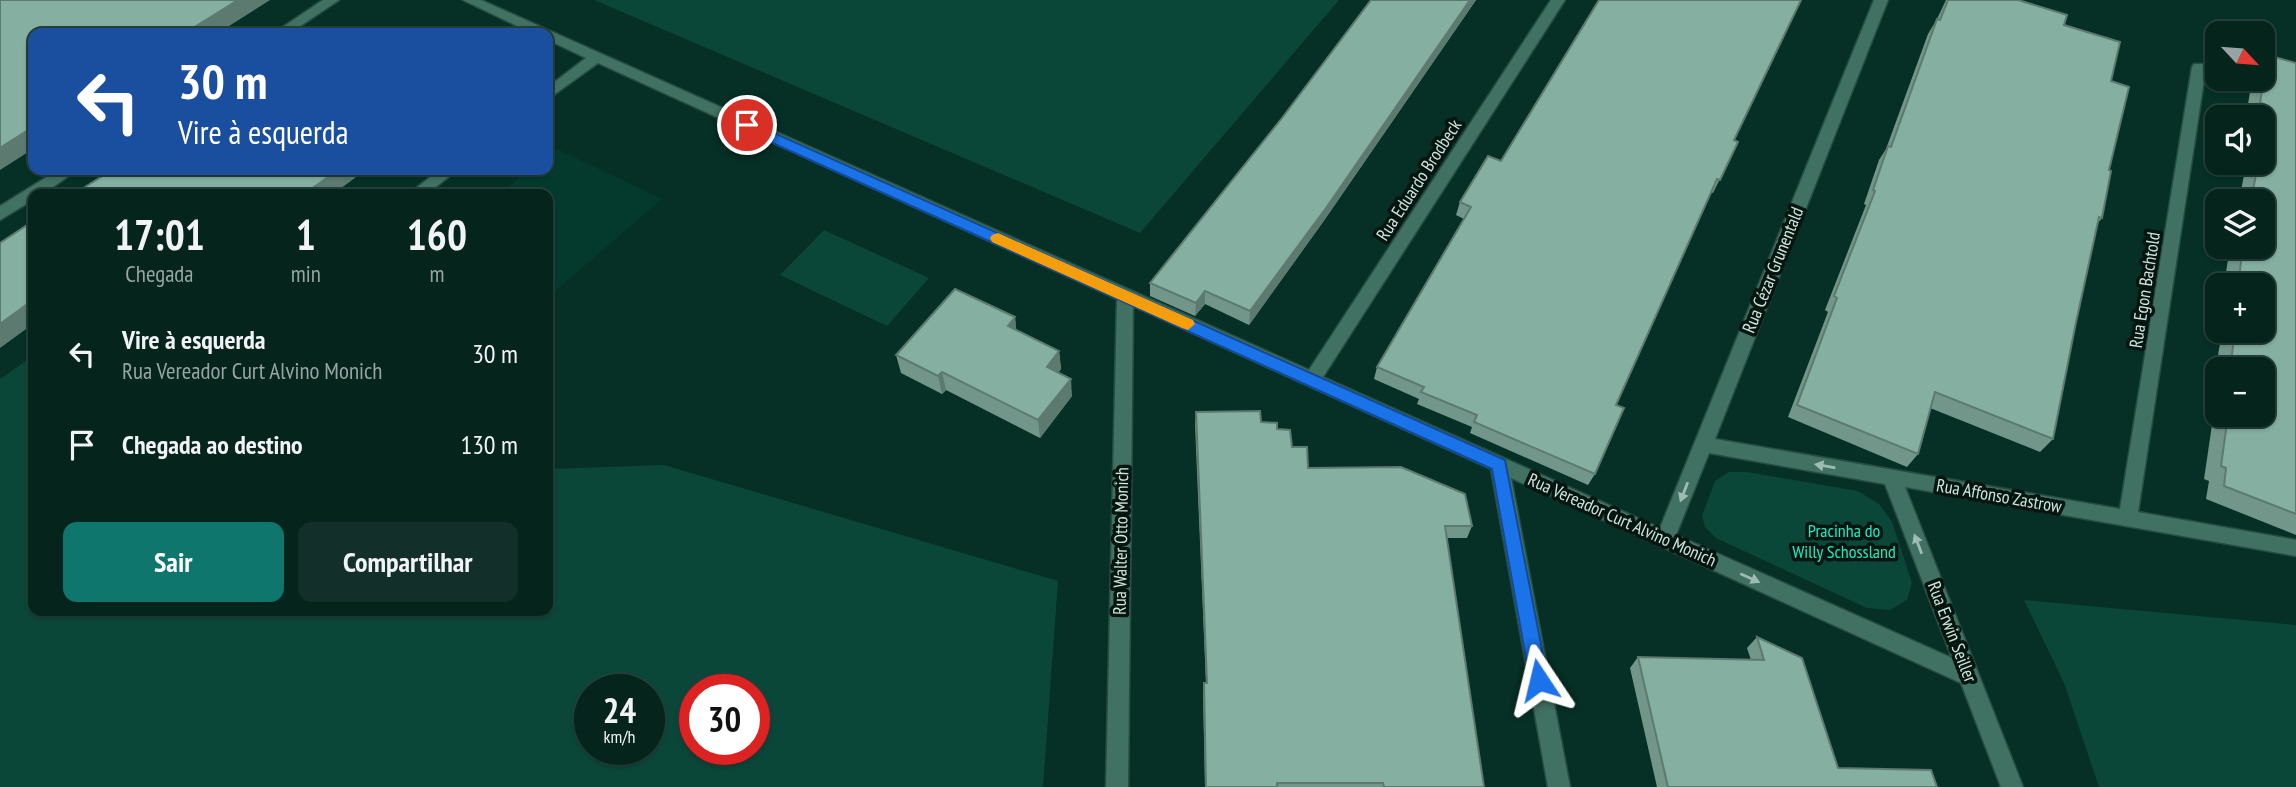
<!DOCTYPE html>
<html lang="pt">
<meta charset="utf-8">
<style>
:root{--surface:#04241c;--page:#123029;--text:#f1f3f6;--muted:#97a4a3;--line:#25413b;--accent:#0f766e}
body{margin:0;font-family:"PT Sans Narrow",sans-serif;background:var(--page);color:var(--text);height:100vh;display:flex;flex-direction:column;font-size:26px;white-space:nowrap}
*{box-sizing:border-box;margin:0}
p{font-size:23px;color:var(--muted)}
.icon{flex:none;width:38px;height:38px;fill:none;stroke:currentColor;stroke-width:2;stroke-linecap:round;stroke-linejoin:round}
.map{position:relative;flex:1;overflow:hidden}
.sheet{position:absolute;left:28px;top:189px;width:525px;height:427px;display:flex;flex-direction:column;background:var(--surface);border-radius:14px;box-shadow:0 2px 5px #0004,0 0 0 2px var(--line)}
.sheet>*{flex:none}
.guide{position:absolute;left:28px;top:28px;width:525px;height:147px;border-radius:14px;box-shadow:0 2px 5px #0004,0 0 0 2px var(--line);background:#1a4fa0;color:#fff;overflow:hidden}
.needle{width:46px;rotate:116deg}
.buttons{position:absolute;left:2205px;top:21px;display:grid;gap:14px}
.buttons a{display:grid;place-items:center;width:70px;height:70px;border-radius:14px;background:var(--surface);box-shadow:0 2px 5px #0004,0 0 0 2px var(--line);font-size:35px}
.speed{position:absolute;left:574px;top:674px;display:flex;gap:14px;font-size:35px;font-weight:700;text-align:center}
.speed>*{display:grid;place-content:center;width:91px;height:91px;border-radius:50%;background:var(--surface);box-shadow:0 2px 5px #0004,0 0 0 2px var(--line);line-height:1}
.speed small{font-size:18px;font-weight:400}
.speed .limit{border:10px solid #d22;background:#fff;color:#111}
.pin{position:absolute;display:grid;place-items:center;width:60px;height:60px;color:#fff;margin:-30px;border:4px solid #fff;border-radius:50%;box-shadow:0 2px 7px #0007}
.me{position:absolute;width:77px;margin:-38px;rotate:350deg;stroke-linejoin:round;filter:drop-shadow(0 0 5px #0008)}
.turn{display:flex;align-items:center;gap:24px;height:147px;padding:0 35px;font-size:32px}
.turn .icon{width:91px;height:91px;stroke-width:2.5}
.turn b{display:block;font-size:49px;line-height:60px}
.eta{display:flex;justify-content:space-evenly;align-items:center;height:119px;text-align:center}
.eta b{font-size:42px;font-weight:800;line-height:49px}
.action{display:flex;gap:14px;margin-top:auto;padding:14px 35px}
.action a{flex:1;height:80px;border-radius:14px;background:var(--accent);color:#fff;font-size:28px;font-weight:800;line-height:80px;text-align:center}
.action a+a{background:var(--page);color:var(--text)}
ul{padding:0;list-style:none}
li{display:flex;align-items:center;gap:21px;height:91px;padding:0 35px}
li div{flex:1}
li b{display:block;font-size:26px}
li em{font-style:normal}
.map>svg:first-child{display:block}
</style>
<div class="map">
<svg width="2296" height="787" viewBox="0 0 2296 787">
<rect width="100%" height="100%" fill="#063026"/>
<!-- built -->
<polygon fill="#043a2e" points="557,149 662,199 553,293 548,291 548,194 499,194 530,170 548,170 548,156"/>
<!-- green -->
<g fill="#0a4739" fill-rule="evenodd">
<polygon points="594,0 1339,0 1140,233"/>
<polygon points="824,230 929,278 887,326 780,275"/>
<path d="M33 356V611H548V469L664 465 1058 581 1043 787H0V379ZM590 690H649V749H590ZM695 690H754V749H695Z"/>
<polygon points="1729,472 1747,472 1858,491 1879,504 1892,522 1912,583 1907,600 1890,610 1867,608 1716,538 1705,527 1702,516 1715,481"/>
<polygon points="2024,600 2296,625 2296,787 2099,787 2064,683"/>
</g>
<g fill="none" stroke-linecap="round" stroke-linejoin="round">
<!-- minor casing -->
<g stroke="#264d43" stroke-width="3">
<g id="minor">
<polygon points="323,0 339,0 290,33 274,33"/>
<path d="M463 0H481L1309 370 1551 0H1565L1323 377 1660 528 1874 0H1888L1715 439 2120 509 2192 67 2194 64H2204L2206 67 2138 512 2296 540V556L1905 487 2023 787H2001L1961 683 1511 478 1570 787H1548L1491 469 1133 306 1128 787H1106L1117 299 598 63 548 99V87L586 58 548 40V33H532ZM1709 453 1885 484 1952 658 1676 535Z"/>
<polygon points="58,170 77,170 43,194 33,194 33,200 0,220 0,206"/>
<polygon points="439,170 457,170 427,194 409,194"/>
</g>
</g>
<!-- minor -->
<use href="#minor" fill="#417162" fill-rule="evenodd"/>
</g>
<!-- wall -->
<g fill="#72968a" fill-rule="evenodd">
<polygon points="1371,0 1476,0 1323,222 1249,325 1205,304 1195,316 1150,296 1150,283 1282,118"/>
<polygon points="1946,0 2018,0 2064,25 2111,81 2109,170 2102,218 2098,223 2075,327 2053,439 2040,452 1930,408 1918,454 1907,467 1788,417 1828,312 1825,310 1866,205 1864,204 1879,160 1886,149 1928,34 1937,19"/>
<path d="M2267 55 2296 63V535L2206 499 2209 481 2204 479 2213 418 2208 416 2222 331H2263V285H2224L2230 247H2263V201H2239L2245 170 2242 169 2243 163H2263V117H2246L2252 79H2263V59ZM2217 369H2263V415H2217Z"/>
<polygon points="1734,140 1738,142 1713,193 1711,192 1616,405 1595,474 1588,485 1470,433 1472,427 1417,404 1419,399 1374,379 1377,367 1464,219 1456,215 1460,202"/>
<polygon points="1015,317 1016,331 1059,351 1061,369 1058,373 1072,396 1040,438 946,390 942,394 901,373 896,355"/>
<polygon points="1196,412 1261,422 1277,429 1308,468 1472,526 1467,538 1447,538 1484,787 1205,787 1203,694 1204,683 1206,683 1195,425"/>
<polygon points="1757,637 1838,768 1937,787 1657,787 1630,668 1638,657 1751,660 1747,648"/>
</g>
<!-- shaded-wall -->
<g fill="#5d7a70">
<polygon points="238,0 270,0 218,33 185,33"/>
<polygon points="1470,0 1476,0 1323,222 1249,325 1250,311"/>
<polygon points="33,127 33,149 0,170 0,148"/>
<polygon points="338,170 355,170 359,175 333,194 304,194"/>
<polygon points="1205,291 1205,304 1195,316 1196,303"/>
<polygon points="33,300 33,324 0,348 0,324"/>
<polygon points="1015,317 1017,336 1008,326"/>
<polygon points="1059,351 1061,369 1049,385 1047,367"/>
<polygon points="942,372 946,390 942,394 938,376"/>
<polygon points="1071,379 1072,396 1040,438 1038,420"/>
</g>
<!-- building -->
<g fill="#85afa0" stroke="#5d7a70" stroke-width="2">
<polygon points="0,0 238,0 185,33 33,33 33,127 0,148"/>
<polygon points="1371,0 1470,0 1326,208 1250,311 1205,291 1196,303 1150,283 1282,118"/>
<polygon points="1599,0 1801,0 1734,140 1738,142 1720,180 1717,179 1616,405 1624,408 1595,474 1474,422 1477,415 1421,392 1424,387 1377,367 1471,207 1460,202 1488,156 1501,161"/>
<polygon points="1948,0 2018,0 2067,15 2064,25 2120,42 2111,81 2129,87 2109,170 2111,171 2102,218 2099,217 2075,327 2053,439 1935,392 1918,454 1797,405 1837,298 1834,296 1875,191 1873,190 1888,146 1891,147 1937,19 1940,20"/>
<polygon points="2267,55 2296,63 2296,514 2224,486 2226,468 2221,466 2228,415 2263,415 2263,369 2230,369 2235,331 2263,331 2263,285 2238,285 2243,247 2263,247 2263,201 2251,201 2258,163 2263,163 2262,117 2264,104 2260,103"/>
<polygon points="112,170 338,170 304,194 74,194"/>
<polygon points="33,221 33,300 0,324 0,243"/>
<polygon points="955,289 1015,317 1008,326 1059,351 1047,367 1071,379 1038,420 942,372 938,376 896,355"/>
<polygon points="1260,411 1261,422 1277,423 1277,429 1290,430 1292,447 1307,447 1308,468 1401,467 1465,494 1472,526 1445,526 1484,787 1384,787 1383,783 1277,783 1277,787 1206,787 1204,683 1207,683 1196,412"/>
<polygon points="1757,637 1802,658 1838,768 1931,770 1937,787 1668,787 1638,657 1764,660"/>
</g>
<!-- one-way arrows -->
<defs><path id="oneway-solid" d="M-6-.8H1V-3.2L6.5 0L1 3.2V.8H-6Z" transform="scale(1.75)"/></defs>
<g fill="#9ebcb3">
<use href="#oneway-solid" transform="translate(1825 466) rotate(-170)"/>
<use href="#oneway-solid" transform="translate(1684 492) rotate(111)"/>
<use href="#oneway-solid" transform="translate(1918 544) rotate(-111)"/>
<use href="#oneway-solid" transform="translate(1750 578) rotate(24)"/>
</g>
<!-- route -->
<polygon fill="#1a73e8" stroke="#114b97" stroke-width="2" points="747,121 1505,460 1548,680 1546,686 1539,688 1532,686 1530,680 1492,469 742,129 742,122"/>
<!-- slow -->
<polygon fill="#f59e0b" points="998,233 1193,320 1195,324 1188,330 1182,328 992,242 990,238 992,235"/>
<g text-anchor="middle" stroke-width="7" stroke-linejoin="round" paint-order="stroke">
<!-- street labels -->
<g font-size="18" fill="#d0e5de" stroke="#051510">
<text transform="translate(1419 180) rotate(-57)" y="6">Rua Eduardo Brodbeck</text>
<text transform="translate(1773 270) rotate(-68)" y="6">Rua Cézar Grunentald</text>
<text transform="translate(2145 290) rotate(-81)" y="6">Rua Egon Bachtold</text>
<text transform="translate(1999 496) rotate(10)" y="6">Rua Affonso Zastrow</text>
<text transform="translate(1622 520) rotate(24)" y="6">Rua Vereador Curt Alvino Monich</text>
<text transform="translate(1121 541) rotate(-89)" y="6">Rua Walter Otto Monich</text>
<text transform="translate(1952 632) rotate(69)" y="6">Rua Erwin Seiller</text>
</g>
<!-- park labels -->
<g font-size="18" fill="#1fedc0" stroke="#051510">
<text x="1844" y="537">Pracinha do<tspan x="1844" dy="21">Willy Schossland</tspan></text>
</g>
</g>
</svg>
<div class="buttons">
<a><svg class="needle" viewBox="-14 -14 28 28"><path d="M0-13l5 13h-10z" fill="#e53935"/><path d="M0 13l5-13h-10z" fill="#97a4a3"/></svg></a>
<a><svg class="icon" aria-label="sound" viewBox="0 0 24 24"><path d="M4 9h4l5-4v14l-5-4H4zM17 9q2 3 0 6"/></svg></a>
<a><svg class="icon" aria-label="layers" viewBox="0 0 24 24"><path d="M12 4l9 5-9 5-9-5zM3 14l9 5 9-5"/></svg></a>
<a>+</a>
<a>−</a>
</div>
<div class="speed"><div>24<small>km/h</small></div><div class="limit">30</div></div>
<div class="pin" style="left:747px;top:125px;background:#d93025"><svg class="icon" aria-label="arrive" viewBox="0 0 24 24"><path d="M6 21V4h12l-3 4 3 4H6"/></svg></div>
<svg class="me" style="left:1539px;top:680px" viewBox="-20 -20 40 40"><path d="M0-17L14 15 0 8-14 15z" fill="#1a73e8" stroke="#fff" stroke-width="4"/></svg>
<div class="guide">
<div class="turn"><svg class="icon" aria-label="left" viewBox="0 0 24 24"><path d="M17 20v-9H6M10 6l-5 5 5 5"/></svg><div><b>30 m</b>Vire à esquerda</div></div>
</div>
<section class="sheet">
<div class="eta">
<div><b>17:01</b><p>Chegada</p></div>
<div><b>1</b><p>min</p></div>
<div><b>160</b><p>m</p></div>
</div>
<ul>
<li><svg class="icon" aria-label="left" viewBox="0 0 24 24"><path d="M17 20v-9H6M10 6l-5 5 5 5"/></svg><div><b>Vire à esquerda</b><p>Rua Vereador Curt Alvino Monich</p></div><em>30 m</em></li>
<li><svg class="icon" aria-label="arrive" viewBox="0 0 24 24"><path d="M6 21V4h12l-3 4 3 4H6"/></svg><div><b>Chegada ao destino</b></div><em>130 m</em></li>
</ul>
<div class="action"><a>Sair</a><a>Compartilhar</a></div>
</section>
</div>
